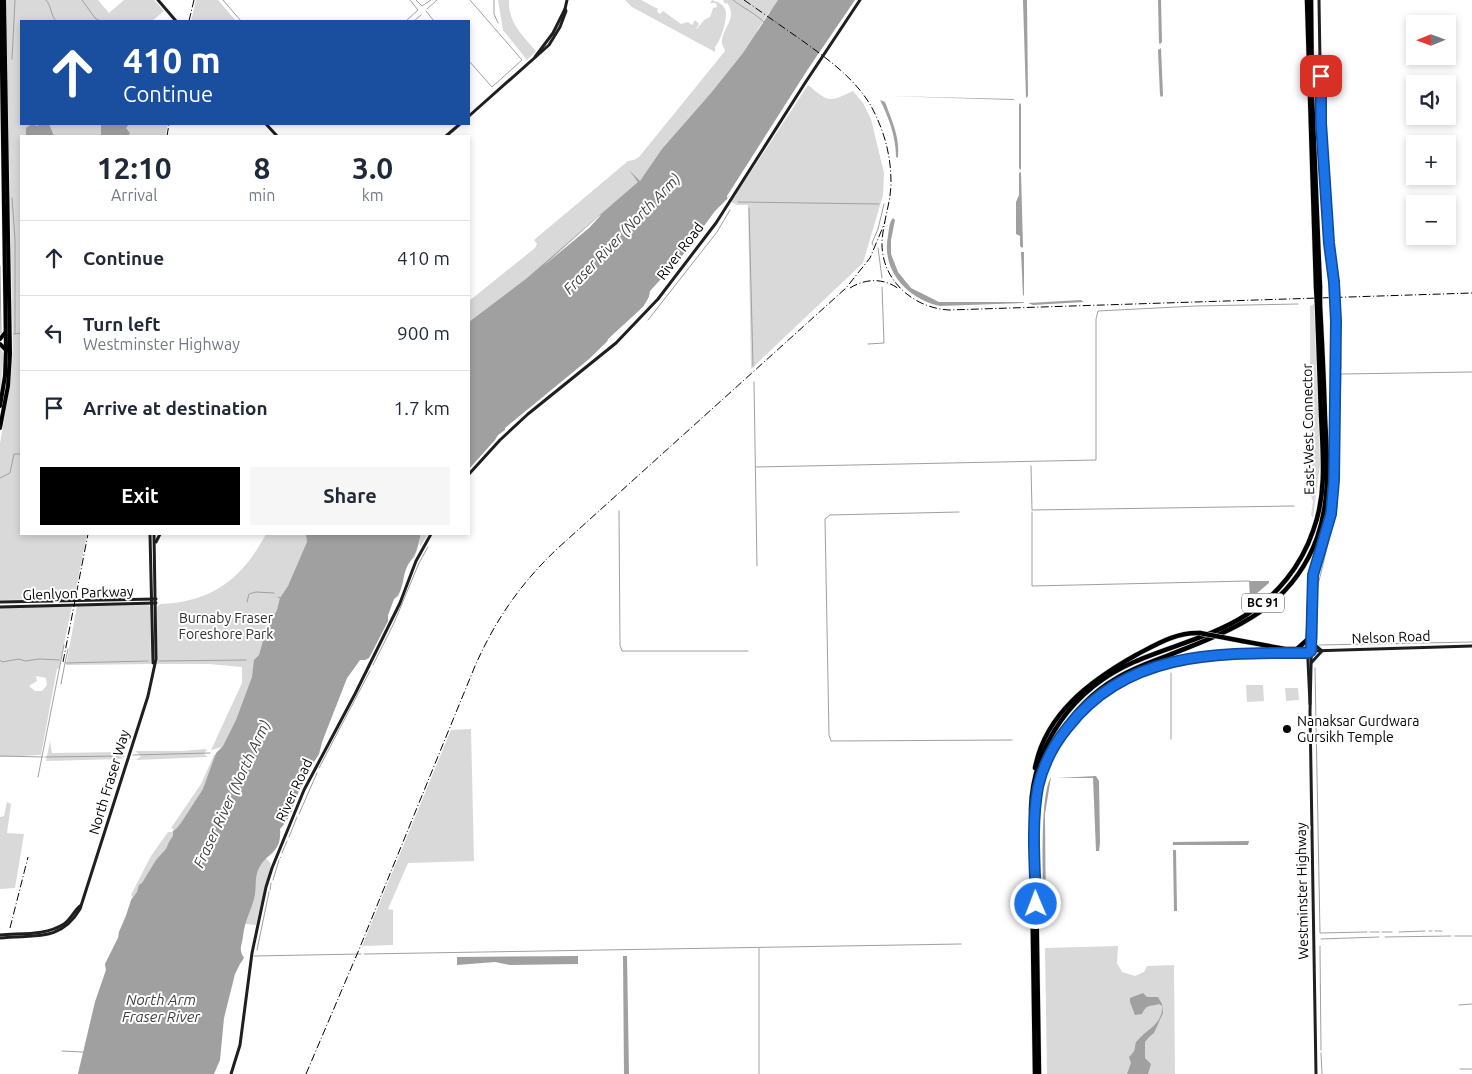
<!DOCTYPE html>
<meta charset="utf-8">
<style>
:root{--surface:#fff;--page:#f6f6f7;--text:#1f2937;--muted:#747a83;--line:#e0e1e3;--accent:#000}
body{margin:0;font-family:Ubuntu,sans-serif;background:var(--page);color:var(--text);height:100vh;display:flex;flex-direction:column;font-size:19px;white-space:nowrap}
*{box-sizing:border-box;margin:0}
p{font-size:16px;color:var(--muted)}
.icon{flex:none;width:28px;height:28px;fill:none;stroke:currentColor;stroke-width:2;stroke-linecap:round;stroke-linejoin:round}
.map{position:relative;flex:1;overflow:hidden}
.sheet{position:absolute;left:20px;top:135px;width:450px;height:400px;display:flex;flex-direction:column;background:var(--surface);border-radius:0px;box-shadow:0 2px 8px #0003}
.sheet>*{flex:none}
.hud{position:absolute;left:20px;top:20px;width:450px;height:105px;border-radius:0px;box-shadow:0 2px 8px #0003;background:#1a4fa0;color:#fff;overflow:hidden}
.needle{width:32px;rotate:269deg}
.buttons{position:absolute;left:1406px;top:15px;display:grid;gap:10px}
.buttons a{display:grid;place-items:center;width:50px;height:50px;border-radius:0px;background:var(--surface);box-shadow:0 2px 8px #0003;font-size:25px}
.pin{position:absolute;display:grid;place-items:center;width:42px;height:42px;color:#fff;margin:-21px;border-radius:10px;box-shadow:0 2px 8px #0006}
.me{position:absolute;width:55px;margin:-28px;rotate:359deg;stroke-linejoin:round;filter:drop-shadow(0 0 4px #0008)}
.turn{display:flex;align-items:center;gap:18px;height:105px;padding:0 20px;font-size:22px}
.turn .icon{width:65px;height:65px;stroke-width:2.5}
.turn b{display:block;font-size:35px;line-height:42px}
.eta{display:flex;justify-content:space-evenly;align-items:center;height:85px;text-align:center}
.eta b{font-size:30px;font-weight:600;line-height:35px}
.button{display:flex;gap:10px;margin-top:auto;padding:10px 20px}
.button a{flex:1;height:58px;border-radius:0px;background:var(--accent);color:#fff;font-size:20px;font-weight:600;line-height:58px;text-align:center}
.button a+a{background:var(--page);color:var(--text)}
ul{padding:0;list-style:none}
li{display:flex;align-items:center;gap:15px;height:75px;padding:0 20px;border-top:1px solid var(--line)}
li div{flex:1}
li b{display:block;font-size:19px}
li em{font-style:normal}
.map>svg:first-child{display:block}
</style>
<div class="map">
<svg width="1472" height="1074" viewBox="0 0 1472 1074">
<rect width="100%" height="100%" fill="#fff"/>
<!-- green -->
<g fill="#d9d9d9" fill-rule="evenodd">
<polygon points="6,0 98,0 109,13 124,0 154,0 164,11 152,21 21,21 21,124 168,124 165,136 21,136 21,534 87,534 74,599 0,600 0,443 10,386 13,351"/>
<polygon points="196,0 218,0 236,21 191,21"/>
<path d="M498 0H509C508 22 522 35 536 51L527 60 503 30Z"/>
<path d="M625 0H641L658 9 657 12 660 14 663 11 681 24 688 22 692 25 695 20 699 24 697 28 695 27 697 29 704 20 710 17 713 8 717 7 716 3H710L712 0C716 1 723 4 725 9 729 16 720 43 715 47V52L632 7Z"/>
<path d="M723 0H778L772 12 770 11 758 29 748 54 639 182 590 225 469 328V301L535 248 537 244 534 240 628 161 634 160 639 157 725 51C725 49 723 47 722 44 720 29 739 19 727 3L725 4Z"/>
<path d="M808 85C829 102 828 103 853 91L863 103 871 119 884 173 883 195 863 263 751 369 748 205H737L731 202Z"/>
<polygon points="1314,304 1320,465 1313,518 1311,515 1313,502 1310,492 1310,306"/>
<polygon points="0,346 4,355 0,393"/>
<path d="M266 534H316L259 667 238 734 218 752 222 747 211 750 242 683V667L209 664H156L157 607 160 604C212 602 242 579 266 534Z"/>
<path d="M421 534 420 537 423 534H428L420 547 419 538 415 557 408 564 404 573 399 596 394 599 388 615V621L369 658 365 660H360L347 678 322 742 319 754 304 777 297 796 294 799C294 811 287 821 280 829 281 841 277 853 266 858L271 864 256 925 245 924 240 950 241 954 228 945 246 891 402 557Z"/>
<polygon points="148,605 150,607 151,664 66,665 77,606"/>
<path d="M72 606 59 668 57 669 41 755 0 757V608ZM36 676 46 678 47 685 42 691H35L29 686 37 681Z"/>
<polygon points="1246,685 1263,685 1264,701 1247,702"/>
<polygon points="1285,688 1298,688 1299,700 1286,701"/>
<polygon points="471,729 474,861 408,863 388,909 393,910 393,945 362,946 451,730"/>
<polygon points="50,741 52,753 120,752 122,759 46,761"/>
<polygon points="207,749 204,754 208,757 136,760 141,756 135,751 182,751"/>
<polygon points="214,755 224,755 81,1074 78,1074 95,1002 106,970 105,964 118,938 119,932 133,897 131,895 151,856 168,832 172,832 174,830 171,828 201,784"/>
<polygon points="7,802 11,804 7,833 24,834 15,888 0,889 0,817 4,816"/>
<polygon points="1118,946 1117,963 1122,972 1135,976 1144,972 1147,966 1174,965 1175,1074 1047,1074 1045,948"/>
</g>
<!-- water -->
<g fill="#a0a0a0">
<polygon points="778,0 856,0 816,59 727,199 696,240 651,292 646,304 589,359 505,428 505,430 498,435 495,440 469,469 469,322 527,278 638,182 629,170 640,181 662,149 711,93 743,53"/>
<polygon points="1023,0 1027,0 1028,96 1026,98"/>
<polygon points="1158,0 1161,0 1162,42 1160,44 1159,43"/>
<polygon points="1161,48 1163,96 1161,97 1160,95 1158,50"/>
<polygon points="889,96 1014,99 1014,100"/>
<path d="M880 100 885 102C892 121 900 137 898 158L896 157C896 137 889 118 880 100Z"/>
<polygon points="1020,103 1021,105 1021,170 1019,168 1019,104"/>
<polygon points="32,124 37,126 40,124 49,124 54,136 26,136 26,128"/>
<polygon points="101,124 129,124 126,128 130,133 128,136 101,136"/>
<polygon points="1021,172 1023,247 1022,248 1020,246 1020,236 1016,234 1016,202 1019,195 1019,173"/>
<path d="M893 218 895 220 891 240V254L898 272 911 288 939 302H1023L1024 303 940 306C907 299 881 270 888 236 889 230 889 222 893 218Z"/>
<polygon points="1021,252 1024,252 1024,295 1023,296"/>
<polygon points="1081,300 1084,302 1033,305 1028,303"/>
<path d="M306 534H421C419 539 419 544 417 549 415 556 410 560 407 567 402 577 404 592 394 599L388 615V621L369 658 365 660H360L347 678 322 742 319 754 304 777 297 796 294 799C294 811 287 821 280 829 282 853 267 852 259 868 254 877 257 889 254 899 250 913 245 920 243 936 242 947 238 948 244 958L240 964 235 974 224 1018 220 1060 214 1074H78L95 1002 106 970 105 964 118 938 119 932 126 916 131 900 137 892 139 885 142 883 156 860 166 849 169 842 173 836V831L176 829 181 823 203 789 216 753 223 746 236 720 252 677 254 660 259 655 265 634 277 610 280 598 288 586 307 542Z"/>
<polygon points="1249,581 1269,581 1269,583 1250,599"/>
<polygon points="1096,776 1099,781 1100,843 1099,851 1096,851 1093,778 1057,778"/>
<path d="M1051 777 1045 814 1046 927H1044C1044 897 1038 798 1051 777Z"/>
<polygon points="1249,841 1248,845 1173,845 1173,842"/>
<polygon points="1173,850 1176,850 1177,911 1174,911"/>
<polygon points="578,956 578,964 510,965 495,962 457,965 457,957"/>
<polygon points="623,956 627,956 629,1074 624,1074"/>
<path d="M1143 993 1147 997H1158L1162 1004 1163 1013 1154 1033 1149 1037 1145 1042V1058L1151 1064 1148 1074H1127L1131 1063 1129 1057C1131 1055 1133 1053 1134 1051 1136 1047 1134 1043 1138 1040 1147 1029 1163 1024 1162 1006L1159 1004C1149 1007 1147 1004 1142 1014L1135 1015 1130 1002V998Z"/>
</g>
<!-- pier -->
<g fill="#fff">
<polygon points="855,0 857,0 818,57 734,190 727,198 727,196 808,69"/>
<polygon points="726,200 727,201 682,261 652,293 651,298 647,304 607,343 608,339 643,307 649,297 650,291 682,256 715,211"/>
<polygon points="601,215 589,228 542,267 599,216"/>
</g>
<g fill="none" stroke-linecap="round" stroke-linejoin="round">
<!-- stream -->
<g stroke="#a0a0a0" stroke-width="1">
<path d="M46 0C52 7 50 14 56 21"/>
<polyline points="82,0 95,18 100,21"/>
<polyline points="223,0 241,21"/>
<polyline points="416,0 422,6 431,0"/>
<polyline points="494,0 494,14 498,23"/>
<path d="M733 0C743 8 755 13 765 23"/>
<polyline points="427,9 437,0"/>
<polyline points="426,11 434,21"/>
<polyline points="406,21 418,10 410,0"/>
<polyline points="414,21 421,15"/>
<polyline points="12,59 15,0"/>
<polyline points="469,61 492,87 522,60 470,0"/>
<polyline points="12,198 15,239 15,334"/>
<polyline points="738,202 879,204"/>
<polyline points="749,208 753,366"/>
<polyline points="873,245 872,243 878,229 884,204"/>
<polyline points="878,248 882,278"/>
<polyline points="0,266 1,334"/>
<polyline points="1340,301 1341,369"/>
<polyline points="648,320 717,232 730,210"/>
<polyline points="14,334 21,333"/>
<polyline points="868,344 884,343 882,287"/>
<polyline points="1342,374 1472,372"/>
<polyline points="754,382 757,566"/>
<polyline points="1031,466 1032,510 1294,506"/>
<polyline points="756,467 1096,460 1096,319 1098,311 1196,306 1298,304"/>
<polyline points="0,478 10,473 14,454 21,454"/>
<polyline points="619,511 620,645 622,651 748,651"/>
<polyline points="959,512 830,515 825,519 829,735 831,741 1012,740"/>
<polyline points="1032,512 1032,586 1249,581"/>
<polyline points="278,597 280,598"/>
<polyline points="247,602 249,594 256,592 274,593"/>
<polyline points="1317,639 1317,589 1337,507 1341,373"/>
<polyline points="1319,645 1472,642"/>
<polyline points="68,649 65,663 148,661"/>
<polyline points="0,660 2,662 19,659 25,661 39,659 59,660"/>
<polyline points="159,661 246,660"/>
<polyline points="373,665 394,623 419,563 428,547"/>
<polyline points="1315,668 1320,933 1367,932"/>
<polyline points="1171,673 1171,739"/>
<polyline points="61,684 65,663"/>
<polyline points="133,755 210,753"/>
<polyline points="0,756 43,757"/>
<polyline points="45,757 124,756"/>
<polyline points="319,768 370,671"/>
<polyline points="38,777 64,645"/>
<polyline points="299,814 317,773"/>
<polyline points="289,837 297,817"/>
<polyline points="282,853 287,841"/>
<polyline points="280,858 281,857"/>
<polyline points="273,880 279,860"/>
<polyline points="270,890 271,883"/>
<polyline points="1429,931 1432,931"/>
<polyline points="1435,931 1442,931"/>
<polyline points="1370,932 1379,932"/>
<polyline points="1382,932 1392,932"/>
<polyline points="1399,932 1425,931"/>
<polyline points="1455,936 1472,936"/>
<polyline points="1385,937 1451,936"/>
<polyline points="1321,939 1379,937"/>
<polyline points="1320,946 1321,1050"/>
<polyline points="759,948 759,1074"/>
<polyline points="257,950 269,892"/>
<polyline points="364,954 961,944"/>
<polyline points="254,956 361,954"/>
<polyline points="1459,1005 1472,1004"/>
<polyline points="62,1051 83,1052"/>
<polyline points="1321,1053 1322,1074"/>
<polyline points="1460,1069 1472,1069"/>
</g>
<!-- primary casing -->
<g stroke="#dbdbdb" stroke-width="5">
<g id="primary">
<polyline points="0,339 5,333"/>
<polyline points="0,344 6,350"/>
<polyline points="0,406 5,376 6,350 1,0"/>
<polyline points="0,428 8,386 10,354 4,0"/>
</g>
</g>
<!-- highway casing -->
<g stroke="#dbdbdb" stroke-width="5.5">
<g id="highway">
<polyline points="1307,0 1316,287"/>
<polyline points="1311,0 1312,96 1320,287"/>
<polyline points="1242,641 1285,649 1307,649 1311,651"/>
<polyline points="1297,649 1307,640"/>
<path d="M1062 734C1068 727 1074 718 1081 711 1111 677 1161 661 1205 656 1238 652 1274 654 1308 653L1311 651"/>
<path d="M1035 768C1045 714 1090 681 1136 655 1157 644 1176 632 1200 633"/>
<path d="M1035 1074 1031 809C1033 743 1075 688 1134 662 1170 646 1212 637 1246 615 1277 596 1301 566 1313 531 1327 494 1323 454 1321 415 1320 378 1318 342 1317 305"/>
<path d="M1039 1074 1035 815C1040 758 1067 707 1117 678 1133 668 1151 662 1169 655 1233 630 1291 609 1317 538 1331 499 1327 458 1325 418 1324 380 1322 342 1320 305"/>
</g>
</g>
<!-- secondary -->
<g stroke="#1f1f1f" stroke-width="3">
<polyline points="158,0 176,21"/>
<polyline points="1319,0 1321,123 1329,244"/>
<polyline points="535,57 553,33 565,9"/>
<polyline points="469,116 549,45 560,27 566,11 565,9 567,0"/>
<polyline points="266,124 277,136"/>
<polyline points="446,136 460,124"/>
<polyline points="1330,255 1334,339"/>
<polyline points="469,474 500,440 528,414 616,343 658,299 716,223 805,83 860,0"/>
<polyline points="150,534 153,663"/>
<polyline points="156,542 160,534"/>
<polyline points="1313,575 1310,712 1316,1074"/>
<polyline points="0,602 156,599"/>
<polyline points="0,607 156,603"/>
<polyline points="1313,641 1315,645 1322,651"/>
<polyline points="1311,651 1472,646"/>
<polyline points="1312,662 1321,652"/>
<polyline points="1310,704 1307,640 1309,587 1331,515 1334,480 1336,321 1335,282 1329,243"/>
<path d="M0 935C21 933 45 936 64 924 71 919 74 911 80 906"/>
<path d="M0 938C33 934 60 943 80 909L148 696 156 659 154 534"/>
<polyline points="231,1074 240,1045 252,953 266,887 272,868 304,790 355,694 400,603 416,561 431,534"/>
</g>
<!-- primary -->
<use href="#primary" stroke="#000" stroke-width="4"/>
<!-- highway -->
<use href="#highway" stroke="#000" stroke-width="4.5"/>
<!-- rail -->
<g stroke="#000" stroke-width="1" stroke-dasharray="8 2.5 1 2.5" stroke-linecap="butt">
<path d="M744 0C763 13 781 26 800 39 826 58 854 77 871 106 884 130 891 155 891 182 891 203 883 221 882 242 881 280 913 308 949 310L1472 293"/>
<polyline points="189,21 194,0"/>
<polyline points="167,136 169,124"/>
<path d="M850 288C866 278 884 278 899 289"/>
<polyline points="63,662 88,534"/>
<polyline points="10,928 28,857"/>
<path d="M306 1074 358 952 475 666C496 619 520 584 558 548L846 288 870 258 885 222"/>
</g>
<!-- highway-bridge casing -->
<g stroke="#dbdbdb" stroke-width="5.5" stroke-linecap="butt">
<g id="highway-bridge">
<polyline points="1316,287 1317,305"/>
<polyline points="1320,287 1320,305"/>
<polyline points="1200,633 1242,641"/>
</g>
</g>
<!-- highway-bridge -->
<use href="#highway-bridge" stroke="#000" stroke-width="4.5"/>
</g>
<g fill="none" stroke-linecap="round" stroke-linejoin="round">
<!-- route casing -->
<g stroke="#114b97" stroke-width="12">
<path id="route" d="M1036 904C1035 866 1031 825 1038 787 1043 765 1054 744 1068 727 1128 650 1219 653 1308 653L1311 651 1313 575 1331 514 1334 480 1336 321 1334 282 1329 243 1321 123V76"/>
</g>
<!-- route -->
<use href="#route" stroke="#1a73e8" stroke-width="9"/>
</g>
<!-- markers -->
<circle fill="#000" stroke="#fff" stroke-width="2" cx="1287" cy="729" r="5"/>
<g text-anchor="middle" stroke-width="4" stroke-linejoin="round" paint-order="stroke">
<!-- shield labels -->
<rect fill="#fff" stroke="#4c4c4c" stroke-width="1" x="1242" y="593.5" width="42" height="19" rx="4"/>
<g font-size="12" font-weight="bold" fill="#000">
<text x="1263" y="607">BC 91</text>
</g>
<!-- street labels -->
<g font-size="14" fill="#000" stroke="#fff">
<text transform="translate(680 251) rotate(-53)" y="5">River Road</text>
<text transform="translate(1308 429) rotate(-91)" y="5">East-West Connector</text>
<text transform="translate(78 593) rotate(-2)" y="5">Glenlyon Parkway</text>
<text transform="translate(1391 637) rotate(-2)" y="5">Nelson Road</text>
<text transform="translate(109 782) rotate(-73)" y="5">North Fraser Way</text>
<text transform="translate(294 790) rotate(-65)" y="5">River Road</text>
<text transform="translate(1302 891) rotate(-91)" y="5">Westminster Highway</text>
</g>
<!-- park labels -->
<g font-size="14" fill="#303030" stroke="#fff">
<text x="226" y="623">Burnaby Fraser<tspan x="226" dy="16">Foreshore Park</tspan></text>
</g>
<!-- poi labels -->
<g font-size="14" fill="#000" stroke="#fff" text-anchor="start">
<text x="1297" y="726">Nanaksar Gurdwara<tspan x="1297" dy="16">Gursikh Temple</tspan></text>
</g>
<!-- water labels -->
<g font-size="15" font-style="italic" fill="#414141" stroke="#fff">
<text transform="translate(622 234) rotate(-46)" y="5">Fraser River (North Arm)</text>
<text transform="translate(232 794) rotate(-65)" y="5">Fraser River (North Arm)</text>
<text x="161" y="1005">North Arm<tspan x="161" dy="17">Fraser River</tspan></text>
</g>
</g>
</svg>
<div class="buttons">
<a><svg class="needle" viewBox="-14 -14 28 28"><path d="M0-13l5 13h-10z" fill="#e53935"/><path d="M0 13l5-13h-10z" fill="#747a83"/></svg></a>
<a><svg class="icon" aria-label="sound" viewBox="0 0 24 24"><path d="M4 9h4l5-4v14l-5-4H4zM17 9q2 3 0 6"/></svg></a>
<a>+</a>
<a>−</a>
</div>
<div class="pin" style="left:1321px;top:76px;background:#d93025"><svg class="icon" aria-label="arrive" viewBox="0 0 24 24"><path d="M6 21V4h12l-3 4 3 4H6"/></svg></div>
<svg class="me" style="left:1036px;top:904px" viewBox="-20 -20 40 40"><circle r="17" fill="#1a73e8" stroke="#fff" stroke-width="3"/><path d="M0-11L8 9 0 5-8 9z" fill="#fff"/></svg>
<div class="hud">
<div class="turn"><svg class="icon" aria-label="ahead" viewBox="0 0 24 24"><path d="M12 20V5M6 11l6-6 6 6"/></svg><div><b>410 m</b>Continue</div></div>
</div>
<section class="sheet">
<div class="eta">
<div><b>12:10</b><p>Arrival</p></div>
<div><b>8</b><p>min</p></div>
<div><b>3.0</b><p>km</p></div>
</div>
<ul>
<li><svg class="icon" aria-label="ahead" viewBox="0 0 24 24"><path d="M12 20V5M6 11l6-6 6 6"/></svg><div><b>Continue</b></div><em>410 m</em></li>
<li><svg class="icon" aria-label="left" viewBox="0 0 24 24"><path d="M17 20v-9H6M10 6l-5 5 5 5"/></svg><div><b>Turn left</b><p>Westminster Highway</p></div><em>900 m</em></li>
<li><svg class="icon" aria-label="arrive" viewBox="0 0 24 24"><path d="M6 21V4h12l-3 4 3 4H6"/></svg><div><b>Arrive at destination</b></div><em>1.7 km</em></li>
</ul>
<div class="button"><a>Exit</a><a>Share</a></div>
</section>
</div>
